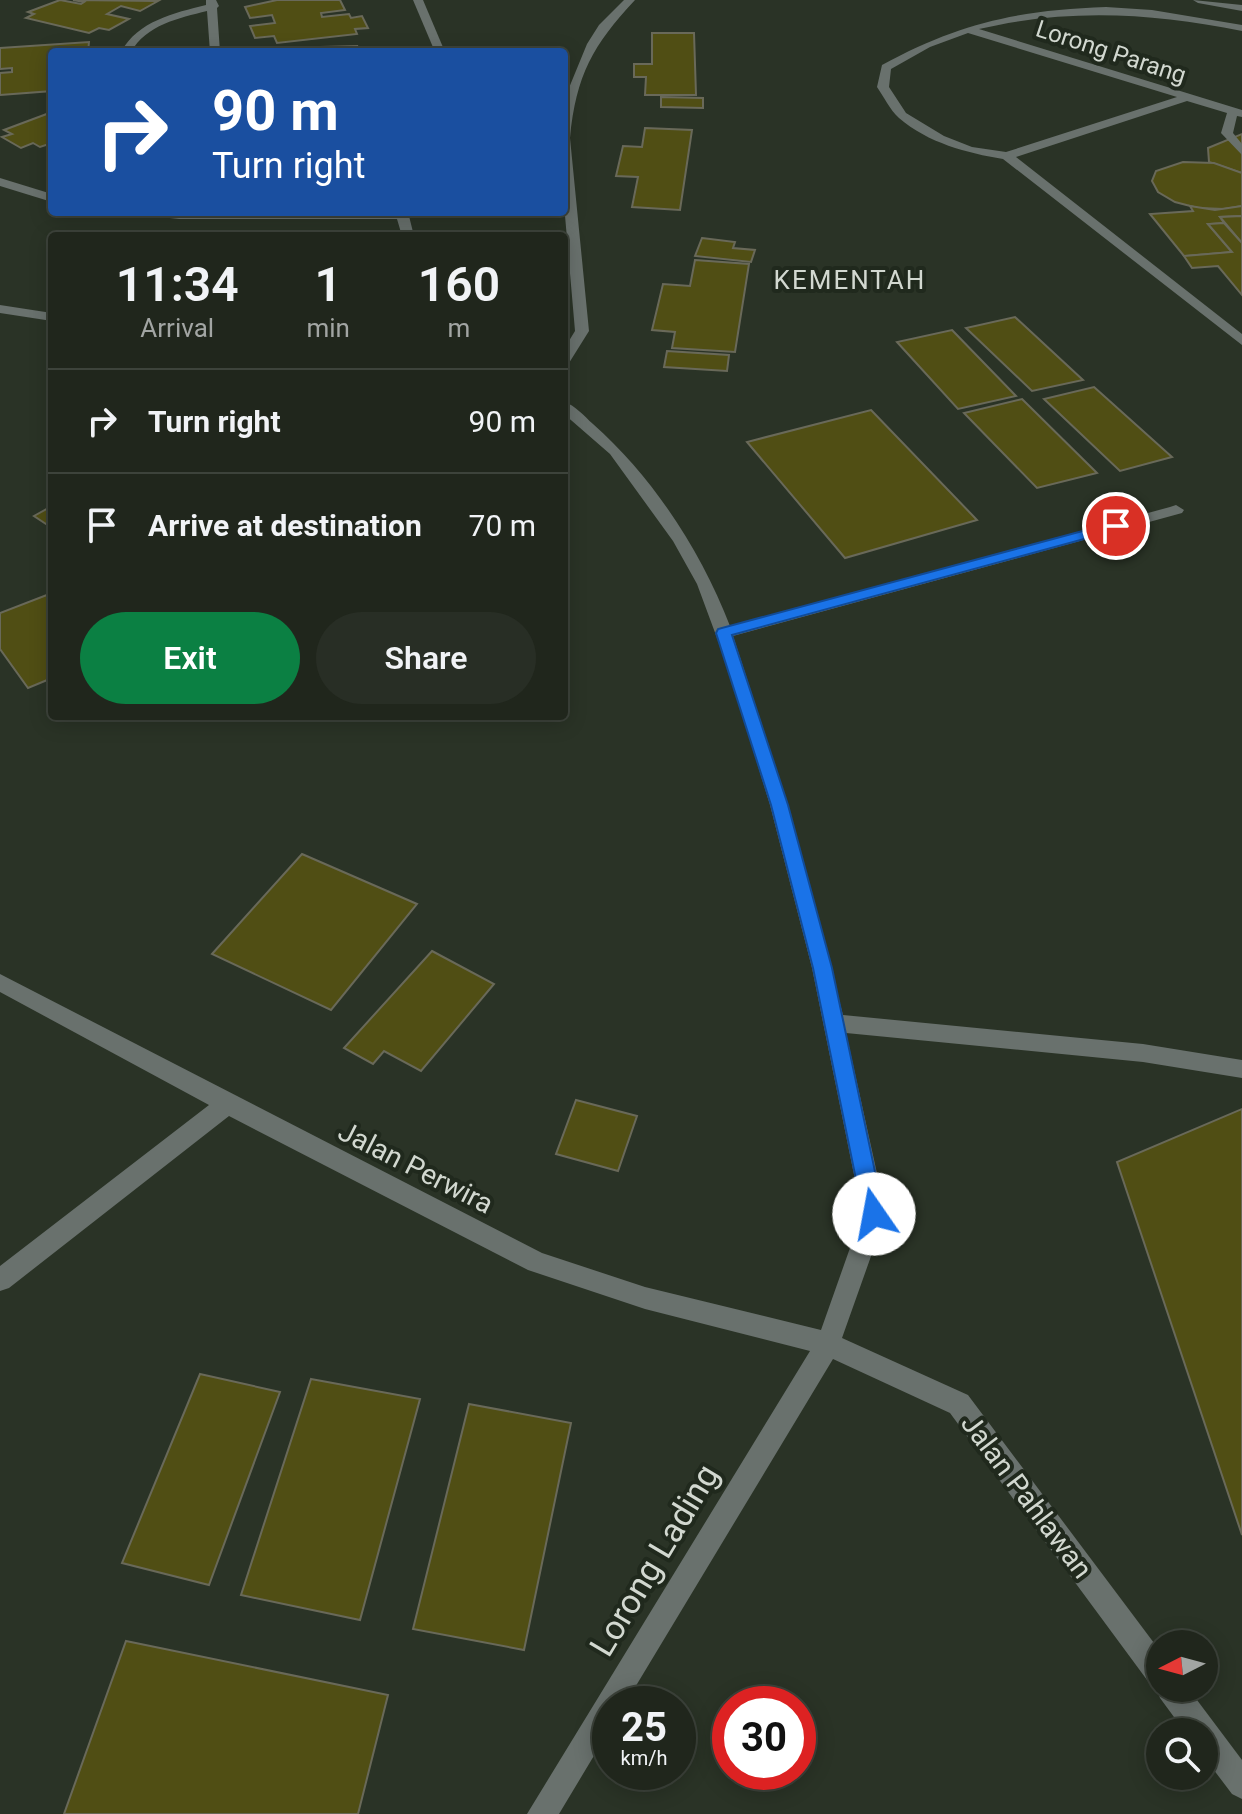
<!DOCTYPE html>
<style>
:root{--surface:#20261c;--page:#282e25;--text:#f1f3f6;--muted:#a2a5a3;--line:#3d433b;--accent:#0b8043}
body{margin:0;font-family:Roboto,sans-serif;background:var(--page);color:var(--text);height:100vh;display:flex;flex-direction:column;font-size:30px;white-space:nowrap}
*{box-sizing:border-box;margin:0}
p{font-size:26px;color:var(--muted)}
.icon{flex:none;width:44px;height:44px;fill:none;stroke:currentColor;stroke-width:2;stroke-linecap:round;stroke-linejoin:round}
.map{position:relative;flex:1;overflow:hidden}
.details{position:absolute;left:48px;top:232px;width:520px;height:488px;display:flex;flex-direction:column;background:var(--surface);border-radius:8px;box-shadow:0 4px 20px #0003,0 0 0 2px var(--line)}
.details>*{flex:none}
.top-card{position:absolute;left:48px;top:48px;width:520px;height:168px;border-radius:8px;box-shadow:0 4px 20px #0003,0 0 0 2px var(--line);background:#1a4fa0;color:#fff;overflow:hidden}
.needle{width:52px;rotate:264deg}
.buttons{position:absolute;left:1146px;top:1630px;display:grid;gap:16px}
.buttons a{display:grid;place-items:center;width:72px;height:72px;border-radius:50%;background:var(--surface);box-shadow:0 4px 20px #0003,0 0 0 2px var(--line);font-size:40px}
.speed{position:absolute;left:592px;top:1686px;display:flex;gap:16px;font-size:40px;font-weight:700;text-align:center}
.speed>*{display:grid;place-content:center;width:104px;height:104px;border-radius:50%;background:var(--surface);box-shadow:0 4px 20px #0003,0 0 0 2px var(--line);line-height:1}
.speed small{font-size:20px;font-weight:400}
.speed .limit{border:12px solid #d22;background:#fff;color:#111}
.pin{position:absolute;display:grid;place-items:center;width:68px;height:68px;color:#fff;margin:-34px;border:4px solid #fff;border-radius:50%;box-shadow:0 2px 8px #0007}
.me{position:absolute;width:88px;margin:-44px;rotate:348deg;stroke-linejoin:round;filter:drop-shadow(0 0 6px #0008)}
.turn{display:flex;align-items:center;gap:28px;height:168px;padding:0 32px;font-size:36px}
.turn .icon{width:104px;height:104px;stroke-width:2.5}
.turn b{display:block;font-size:56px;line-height:68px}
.eta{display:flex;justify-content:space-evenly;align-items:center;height:136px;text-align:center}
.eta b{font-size:48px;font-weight:600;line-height:56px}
.action{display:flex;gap:16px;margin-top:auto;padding:16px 32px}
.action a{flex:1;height:92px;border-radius:48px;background:var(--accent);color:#fff;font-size:32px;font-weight:600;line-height:92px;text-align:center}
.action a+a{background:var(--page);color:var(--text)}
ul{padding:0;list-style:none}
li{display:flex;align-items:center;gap:24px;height:104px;padding:0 32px;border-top:2px solid var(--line)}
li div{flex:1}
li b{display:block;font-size:30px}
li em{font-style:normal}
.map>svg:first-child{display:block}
</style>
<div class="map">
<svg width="1242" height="1814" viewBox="0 0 1242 1814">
<rect width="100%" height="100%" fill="#2a3326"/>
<!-- building -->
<g fill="#504e14" stroke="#696959" stroke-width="2">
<polygon points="60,0 81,4 84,2 73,0 158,1 140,11 121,6 107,14 129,19 109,30 99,28 89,33 26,18 34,14 28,12"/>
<polygon points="340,0 345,10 321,13 322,17 349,14 351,18 362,16 368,28 355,29 357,34 277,43 274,36 255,38 250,26 275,23 272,15 250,18 245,7 277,0"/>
<polygon points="652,33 694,33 696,95 645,95 646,77 634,77 634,64 652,64"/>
<polygon points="89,42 88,52 52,52 52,91 0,95 0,73 12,72 12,68 0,69 0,48"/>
<polygon points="357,46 356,51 364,52 261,52 283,51 283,48"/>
<polygon points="661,97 703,98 703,108 661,107"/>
<polygon points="52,112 52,143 40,147 33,143 21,148 2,137 12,134 4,130"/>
<polygon points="645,128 692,130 680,210 632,207 638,177 616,176 623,146 642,147"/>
<polygon points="1242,134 1242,173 1209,162 1208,148"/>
<polygon points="1183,162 1214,163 1242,173 1242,206 1224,209 1198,208 1175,202 1158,192 1152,181 1156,171"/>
<polygon points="1190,206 1215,210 1242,206 1242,216 1220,217 1224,223 1208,224 1232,252 1184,256 1150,214 1193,211"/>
<polygon points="1242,216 1242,243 1220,217"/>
<polygon points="1224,223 1242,243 1242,295 1218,266 1192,268 1184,256 1232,252 1208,224"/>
<polygon points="702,238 735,242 733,248 755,250 751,262 695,256"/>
<polygon points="695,260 749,264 735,352 672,348 675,332 652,330 663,284 690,286"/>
<polygon points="1015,317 1083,380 1032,391 966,328"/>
<polygon points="952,330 1016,396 958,409 897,342"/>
<polygon points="667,351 729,355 727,371 664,367"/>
<polygon points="1094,387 1172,457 1120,471 1044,399"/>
<polygon points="1022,399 1097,473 1037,488 964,413"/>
<polygon points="871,410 977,520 845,558 747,442"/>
<polygon points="52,506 52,528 34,516"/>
<polygon points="52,593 52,678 28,688 0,649 0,613"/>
<polygon points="302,854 417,904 331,1010 212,954"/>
<polygon points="432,951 494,984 421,1071 384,1051 373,1064 344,1048"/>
<polygon points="576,1100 637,1116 618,1171 556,1154"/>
<polygon points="1242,1109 1242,1535 1117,1162"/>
<polygon points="200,1374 280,1392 209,1585 122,1563"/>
<polygon points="311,1379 420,1399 360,1620 241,1595"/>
<polygon points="469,1404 571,1423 524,1650 413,1629"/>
<polygon points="126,1641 388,1695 358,1814 64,1814"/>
</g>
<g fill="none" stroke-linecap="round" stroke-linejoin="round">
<!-- minor -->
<g fill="#69716d" fill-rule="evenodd">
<path d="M206 0H216L219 6 217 8 220 52H210L207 11C179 18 146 25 131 52H121C138 21 174 13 206 5Z"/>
<polygon points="413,0 423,0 445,52 435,52"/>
<path d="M624 0H635C593 45 576 75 570 138L589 331 569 363 564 364V349L575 331 564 204V100L587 44 599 25Z"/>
<polygon points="1193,0 1242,5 1242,11 1198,3"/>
<path d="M1106 7 1152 10 1242 25V31C1153 13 1068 8 979 29L1242 110V117L1237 116 1233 133 1242 144V155L1221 133 1227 113 1187 101 1016 157 1242 334V345L1003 159C967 153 928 143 899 118 890 110 884 97 877 87L882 65C959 23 1019 10 1106 7ZM968 33 1177 97 1006 152 972 147 944 136 906 113 889 87 891 69 930 47Z"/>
<polygon points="0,178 52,194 52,202 0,186"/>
<polygon points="146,212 408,212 414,236 402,236 397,219 179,219 152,216"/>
<polygon points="0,305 52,313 52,321 0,313"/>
<path d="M564 402C575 405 584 416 593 424 653 477 701 551 730 626L1170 507 1176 505 1184 510 1182 513 733 636 788 805 843 1015 1143 1044 1242 1060V1078L1143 1062 846 1033 886 1214 842 1338 968 1395 1160 1651V1688H1188L1242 1760V1799L1232 1794 1204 1757V1732H1185L1160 1698 1156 1687 1150 1684 950 1413 833 1359 625 1704H610V1729L559 1814H527L810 1351 645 1309 528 1270 229 1116 9 1288 0 1291V1266L209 1105 0 992V974L542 1253 645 1287 821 1330 862 1214 812 968 770 805 727 665 697 584 673 541 610 454 564 414Z"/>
</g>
</g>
<!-- route -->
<polygon fill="#1a73e8" stroke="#114b97" stroke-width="2" points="1116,522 1123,526 1121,529 732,635 788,805 832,968 884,1214 881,1220 874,1223 866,1220 863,1214 813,968 771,805 716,633 718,629"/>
<g text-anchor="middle" stroke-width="8" stroke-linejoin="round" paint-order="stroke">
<!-- far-street labels -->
<g font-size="24" fill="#d2d8d0" stroke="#20291d">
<text transform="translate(1111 52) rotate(18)" y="8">Lorong Parang</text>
</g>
<!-- far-neighbourhood labels -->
<g font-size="26" letter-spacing="2" fill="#d2d8d0" stroke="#20291d">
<text x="850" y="289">KEMENTAH</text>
</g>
<!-- street labels -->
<g font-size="28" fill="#d2d8d0" stroke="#20291d">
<text transform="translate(416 1167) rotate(27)" y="10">Jalan Perwira</text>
<text transform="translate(1027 1496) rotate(53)" y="10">Jalan Pahlawan</text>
</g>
<!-- near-street labels -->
<g font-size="34" fill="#d2d8d0" stroke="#20291d">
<text transform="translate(654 1560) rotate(-59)" y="12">Lorong Lading</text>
</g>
</g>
</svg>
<div class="buttons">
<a><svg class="needle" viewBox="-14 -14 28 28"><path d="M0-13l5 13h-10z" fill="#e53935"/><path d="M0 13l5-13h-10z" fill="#a2a5a3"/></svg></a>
<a><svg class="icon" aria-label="search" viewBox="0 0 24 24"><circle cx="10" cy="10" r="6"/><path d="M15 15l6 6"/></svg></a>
</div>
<div class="speed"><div>25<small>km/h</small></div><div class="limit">30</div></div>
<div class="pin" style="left:1116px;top:526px;background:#d93025"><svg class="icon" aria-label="arrive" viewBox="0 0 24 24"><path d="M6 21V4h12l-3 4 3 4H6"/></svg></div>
<svg class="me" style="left:874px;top:1214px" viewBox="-20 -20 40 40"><circle r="19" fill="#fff"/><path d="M0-13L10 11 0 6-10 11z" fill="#1a73e8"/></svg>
<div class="top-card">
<div class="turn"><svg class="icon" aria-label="right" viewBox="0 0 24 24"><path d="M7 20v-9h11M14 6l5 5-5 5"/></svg><div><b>90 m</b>Turn right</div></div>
</div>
<section class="details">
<div class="eta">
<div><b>11:34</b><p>Arrival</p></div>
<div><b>1</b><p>min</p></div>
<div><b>160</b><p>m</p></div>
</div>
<ul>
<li><svg class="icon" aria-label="right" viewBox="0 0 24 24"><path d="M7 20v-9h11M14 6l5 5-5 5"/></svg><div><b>Turn right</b></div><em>90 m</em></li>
<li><svg class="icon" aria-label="arrive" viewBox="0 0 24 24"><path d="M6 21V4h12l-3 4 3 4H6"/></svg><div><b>Arrive at destination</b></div><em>70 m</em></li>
</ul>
<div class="action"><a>Exit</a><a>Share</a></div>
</section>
</div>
